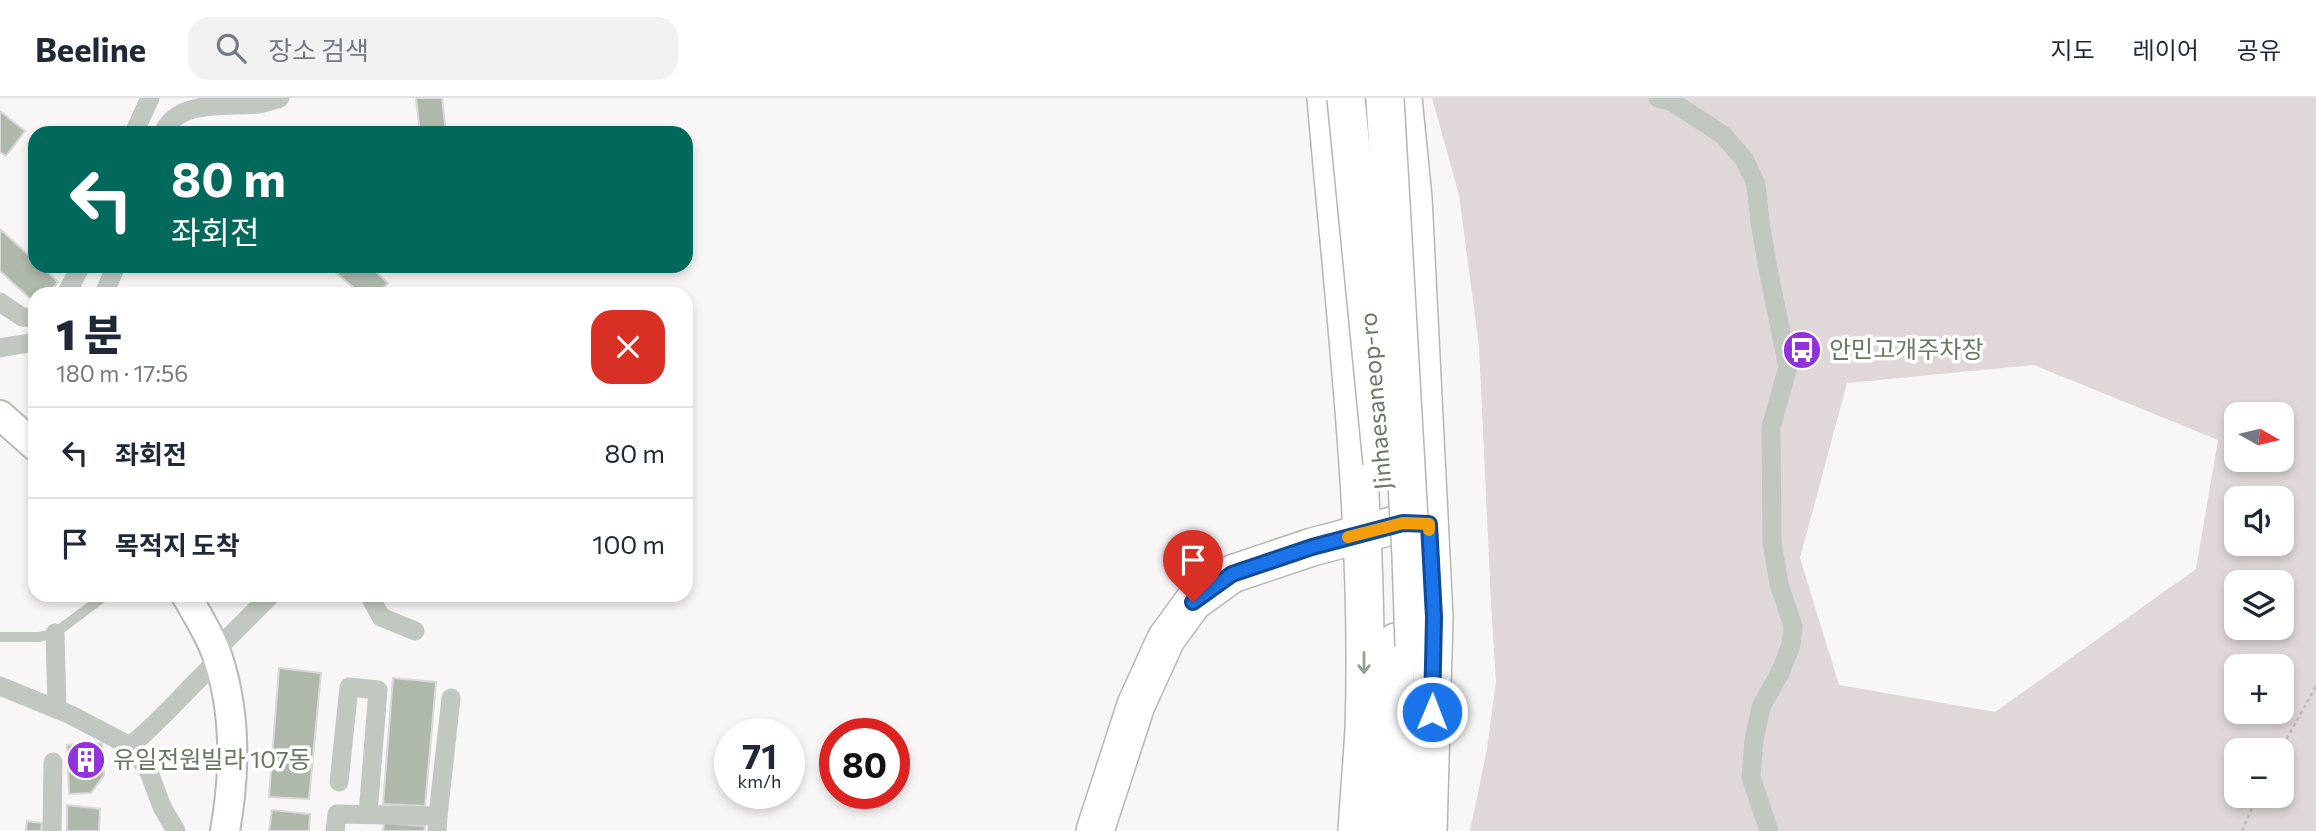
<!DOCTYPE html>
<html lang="ko">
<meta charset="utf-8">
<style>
:root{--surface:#fff;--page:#f2f2f3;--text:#1f2937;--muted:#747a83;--line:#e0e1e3}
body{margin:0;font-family:Commissioner,"Noto Sans KR",sans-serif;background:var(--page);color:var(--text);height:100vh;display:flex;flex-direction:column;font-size:26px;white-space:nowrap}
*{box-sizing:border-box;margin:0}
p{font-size:23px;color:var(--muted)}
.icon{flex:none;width:38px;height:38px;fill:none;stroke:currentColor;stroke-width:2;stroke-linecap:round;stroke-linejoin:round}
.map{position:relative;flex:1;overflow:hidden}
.drawer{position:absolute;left:28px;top:189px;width:665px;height:315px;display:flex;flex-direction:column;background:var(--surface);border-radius:21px;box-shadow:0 4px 10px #0003}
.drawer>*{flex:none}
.guide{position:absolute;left:28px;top:28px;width:665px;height:147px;border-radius:21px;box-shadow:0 4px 10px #0003;background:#00695c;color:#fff;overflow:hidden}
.needle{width:46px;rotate:98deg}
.buttons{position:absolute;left:2224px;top:304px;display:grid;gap:14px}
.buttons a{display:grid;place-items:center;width:70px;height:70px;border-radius:14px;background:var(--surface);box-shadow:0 4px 10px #0003;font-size:35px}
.speed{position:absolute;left:714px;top:620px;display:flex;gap:14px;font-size:35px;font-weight:700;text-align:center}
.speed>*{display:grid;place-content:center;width:91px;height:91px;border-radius:50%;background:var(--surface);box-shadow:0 4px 10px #0003;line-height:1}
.speed small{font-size:18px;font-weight:400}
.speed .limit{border:10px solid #d22;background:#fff;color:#111}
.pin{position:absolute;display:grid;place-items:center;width:60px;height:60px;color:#fff;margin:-72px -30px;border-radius:50% 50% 50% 0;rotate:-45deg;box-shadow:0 0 7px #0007}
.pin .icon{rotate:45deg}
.me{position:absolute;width:77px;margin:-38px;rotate:1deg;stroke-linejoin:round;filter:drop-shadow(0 0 5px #0008)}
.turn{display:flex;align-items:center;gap:24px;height:147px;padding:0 28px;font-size:32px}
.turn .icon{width:91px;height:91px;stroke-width:2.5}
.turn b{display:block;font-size:49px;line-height:60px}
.round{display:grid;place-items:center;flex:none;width:74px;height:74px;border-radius:21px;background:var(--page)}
.summary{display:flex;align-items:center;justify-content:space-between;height:119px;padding:0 28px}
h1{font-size:42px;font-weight:800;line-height:52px}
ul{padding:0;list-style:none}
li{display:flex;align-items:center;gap:21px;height:91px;padding:0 28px;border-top:2px solid var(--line)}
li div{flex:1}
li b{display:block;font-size:26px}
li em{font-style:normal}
header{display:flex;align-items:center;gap:42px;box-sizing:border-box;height:98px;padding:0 35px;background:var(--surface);border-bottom:2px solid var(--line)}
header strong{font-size:33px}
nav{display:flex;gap:38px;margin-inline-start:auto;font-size:24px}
.search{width:490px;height:63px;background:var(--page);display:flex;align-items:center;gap:18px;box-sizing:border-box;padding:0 24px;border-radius:21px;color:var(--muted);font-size:26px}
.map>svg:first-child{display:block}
</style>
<header>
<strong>Beeline</strong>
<div class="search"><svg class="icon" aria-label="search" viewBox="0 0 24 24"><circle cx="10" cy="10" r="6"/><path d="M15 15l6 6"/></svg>장소 검색</div>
<nav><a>지도</a><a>레이어</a><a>공유</a></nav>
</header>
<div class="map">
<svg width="2316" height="733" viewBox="0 0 2316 733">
<rect width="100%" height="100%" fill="#f8f6f7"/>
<!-- green -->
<path fill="#dfd7d8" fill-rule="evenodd" d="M1432 0H2316V733H1470L1487 651 1496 584 1491 504 1479 248 1459 97ZM2034 267 2218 342 2196 471 1995 614 1839 587 1800 460 1847 285ZM2236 317H2282V362H2236ZM2236 401H2282V446H2236ZM2236 485H2282V530H2236ZM2236 569H2282V614H2236ZM2236 653H2282V698H2236Z"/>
<!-- building -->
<g fill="#aeb8ab" stroke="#dad8d9" stroke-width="2">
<polygon points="416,0 442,0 446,35 420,35"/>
<polygon points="0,13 25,33 6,58 0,54"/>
<polygon points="0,131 35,163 35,168 41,168 58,184 48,196 35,196 35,205 0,173"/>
<polygon points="328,168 369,168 388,185 378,196 361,196"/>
<polygon points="279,570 321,575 309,701 269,699"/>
<polygon points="393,580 436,584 425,708 383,706"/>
<polygon points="102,645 104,677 91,695 69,696 67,647"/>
<polygon points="67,707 100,711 99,733 67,733"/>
<polygon points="272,712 310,716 309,733 269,733"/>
<polygon points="27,723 42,725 41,733 26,733"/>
<polygon points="384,725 425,728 424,733 383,733"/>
</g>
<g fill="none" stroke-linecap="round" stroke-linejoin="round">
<!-- secondary casing -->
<g stroke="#b4bcb2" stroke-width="32">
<g id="secondary">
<polyline points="0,317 35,348"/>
<path d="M186 497C197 517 211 538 218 560 236 615 235 677 225 733"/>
</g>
</g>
<!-- highway casing -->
<g stroke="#b3b9b1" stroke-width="40">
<g id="highway">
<path d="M1326 0C1344 210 1371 421 1364 632 1362 666 1359 699 1357 733"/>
<polyline points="1403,0 1413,100 1434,519 1428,733"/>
<polyline points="1095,733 1136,607 1166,541 1193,504 1232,476 1312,449 1403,425 1429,426"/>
<polyline points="1392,733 1396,544"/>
</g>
</g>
<!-- path -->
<g stroke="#b7bdb6" stroke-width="2.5" stroke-dasharray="3.5 3.5" stroke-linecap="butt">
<polyline points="2280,653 2316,588"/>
<polyline points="2242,733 2257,698"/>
</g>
<!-- lane -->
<polyline stroke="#c1c8bf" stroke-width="10" points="0,539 39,539 55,535 106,497"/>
<!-- street -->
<g stroke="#c1c8bf" stroke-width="19">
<polyline points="1658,0 1671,3 1723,37 1744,61 1756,86 1760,124 1768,171 1788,269 1771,329 1772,444 1779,486 1793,528 1791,547 1780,575 1761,609 1754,642 1751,679 1769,733"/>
<polyline points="134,35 150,0"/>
<path d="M163 35C177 1 228 9 258 6 265 5 273 2 280 0"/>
<polyline points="66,196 81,168"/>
<polyline points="104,196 116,168"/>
<polyline points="0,204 22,219 35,220"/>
<polyline points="0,250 35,244"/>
<polyline points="369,497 381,519 415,533"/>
<polyline points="55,535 57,611"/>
<polyline points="215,553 271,497"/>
<polyline points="0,588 71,617 130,648 149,674 162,709 176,733"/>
<path d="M130 648C162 622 188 590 219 561"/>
<polyline points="339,684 349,589 378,592 368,716"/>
<polyline points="438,718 451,600"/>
<polyline points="52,733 53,664"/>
<polyline points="335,733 337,716 438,718 437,733"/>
</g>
<!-- secondary -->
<use href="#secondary" stroke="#fff" stroke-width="28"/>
<!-- highway -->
<use href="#highway" stroke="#fff" stroke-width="37"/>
<!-- highway-bridge casing -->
<g stroke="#b3b9b1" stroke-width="40" stroke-linecap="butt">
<g id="highway-bridge">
<polyline points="1346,0 1382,365"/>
<polyline points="1385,0 1411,457 1414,548"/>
</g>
</g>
<!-- highway-bridge -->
<use href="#highway-bridge" stroke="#fff" stroke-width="37"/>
</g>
<!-- one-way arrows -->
<defs><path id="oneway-shaft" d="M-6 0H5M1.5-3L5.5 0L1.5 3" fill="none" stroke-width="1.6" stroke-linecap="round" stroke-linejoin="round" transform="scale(1.75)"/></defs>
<use stroke="#94a290" href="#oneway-shaft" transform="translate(1364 565) rotate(90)"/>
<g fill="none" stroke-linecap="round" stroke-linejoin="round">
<!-- route casing -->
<g stroke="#114b97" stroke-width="18">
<polyline id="route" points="1193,504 1232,476 1312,449 1403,425 1429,426 1434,519 1432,614"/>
</g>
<!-- route -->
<use href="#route" stroke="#1a73e8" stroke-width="12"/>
<!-- slow -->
<polyline stroke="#f59e0b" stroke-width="12" points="1348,439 1403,425 1429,426 1429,432"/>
</g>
<!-- icons -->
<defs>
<g id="bus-disc" transform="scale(2.0125)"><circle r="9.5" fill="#9132dc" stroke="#fff"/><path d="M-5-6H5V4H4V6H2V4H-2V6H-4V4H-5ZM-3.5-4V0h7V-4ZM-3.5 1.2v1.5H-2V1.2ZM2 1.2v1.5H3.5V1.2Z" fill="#fff"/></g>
<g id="building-disc" transform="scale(2.0125)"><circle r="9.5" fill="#9132dc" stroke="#fff"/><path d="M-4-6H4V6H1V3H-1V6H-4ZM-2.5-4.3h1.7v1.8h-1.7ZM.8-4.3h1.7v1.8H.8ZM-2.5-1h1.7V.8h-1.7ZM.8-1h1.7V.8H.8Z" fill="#fff"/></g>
</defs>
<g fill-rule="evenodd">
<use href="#bus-disc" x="1802" y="252"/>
<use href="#building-disc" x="86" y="662"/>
</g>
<g text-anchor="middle" stroke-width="7" stroke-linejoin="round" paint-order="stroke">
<!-- poi labels -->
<g font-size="24" fill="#667a60" stroke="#fff" text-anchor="start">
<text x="1829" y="260">안민고개주차장</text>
<text x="113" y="670">유일전원빌라 107동</text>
</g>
<!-- street labels -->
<g font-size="24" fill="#667a60" stroke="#fff">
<text transform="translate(1376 303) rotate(-95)" y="8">Jinhaesaneop-ro</text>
</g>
</g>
</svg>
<div class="buttons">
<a><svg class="needle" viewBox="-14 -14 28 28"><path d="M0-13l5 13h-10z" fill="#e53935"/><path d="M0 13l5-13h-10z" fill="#747a83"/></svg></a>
<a><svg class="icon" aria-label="sound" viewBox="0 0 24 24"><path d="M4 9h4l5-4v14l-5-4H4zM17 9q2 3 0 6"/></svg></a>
<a><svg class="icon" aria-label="layers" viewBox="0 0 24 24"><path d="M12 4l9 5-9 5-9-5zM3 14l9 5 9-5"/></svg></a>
<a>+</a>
<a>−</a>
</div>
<div class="speed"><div>71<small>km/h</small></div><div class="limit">80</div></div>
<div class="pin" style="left:1193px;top:504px;background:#d93025"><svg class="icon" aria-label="arrive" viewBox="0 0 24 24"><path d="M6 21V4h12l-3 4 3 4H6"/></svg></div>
<svg class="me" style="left:1432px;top:614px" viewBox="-20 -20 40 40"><circle r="17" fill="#1a73e8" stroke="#fff" stroke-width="3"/><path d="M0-11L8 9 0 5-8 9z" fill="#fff"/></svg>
<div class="guide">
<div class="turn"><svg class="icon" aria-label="left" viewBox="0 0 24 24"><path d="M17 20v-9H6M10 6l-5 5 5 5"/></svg><div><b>80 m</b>좌회전</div></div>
</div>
<section class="drawer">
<div class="summary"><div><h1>1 분</h1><p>180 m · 17:56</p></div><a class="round" style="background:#d93025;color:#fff"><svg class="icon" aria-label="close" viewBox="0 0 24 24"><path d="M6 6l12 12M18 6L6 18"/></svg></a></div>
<ul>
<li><svg class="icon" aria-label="left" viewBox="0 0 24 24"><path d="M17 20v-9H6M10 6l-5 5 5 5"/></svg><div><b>좌회전</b></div><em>80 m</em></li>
<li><svg class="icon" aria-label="arrive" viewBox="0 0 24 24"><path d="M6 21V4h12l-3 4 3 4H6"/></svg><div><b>목적지 도착</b></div><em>100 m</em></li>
</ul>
</section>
</div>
